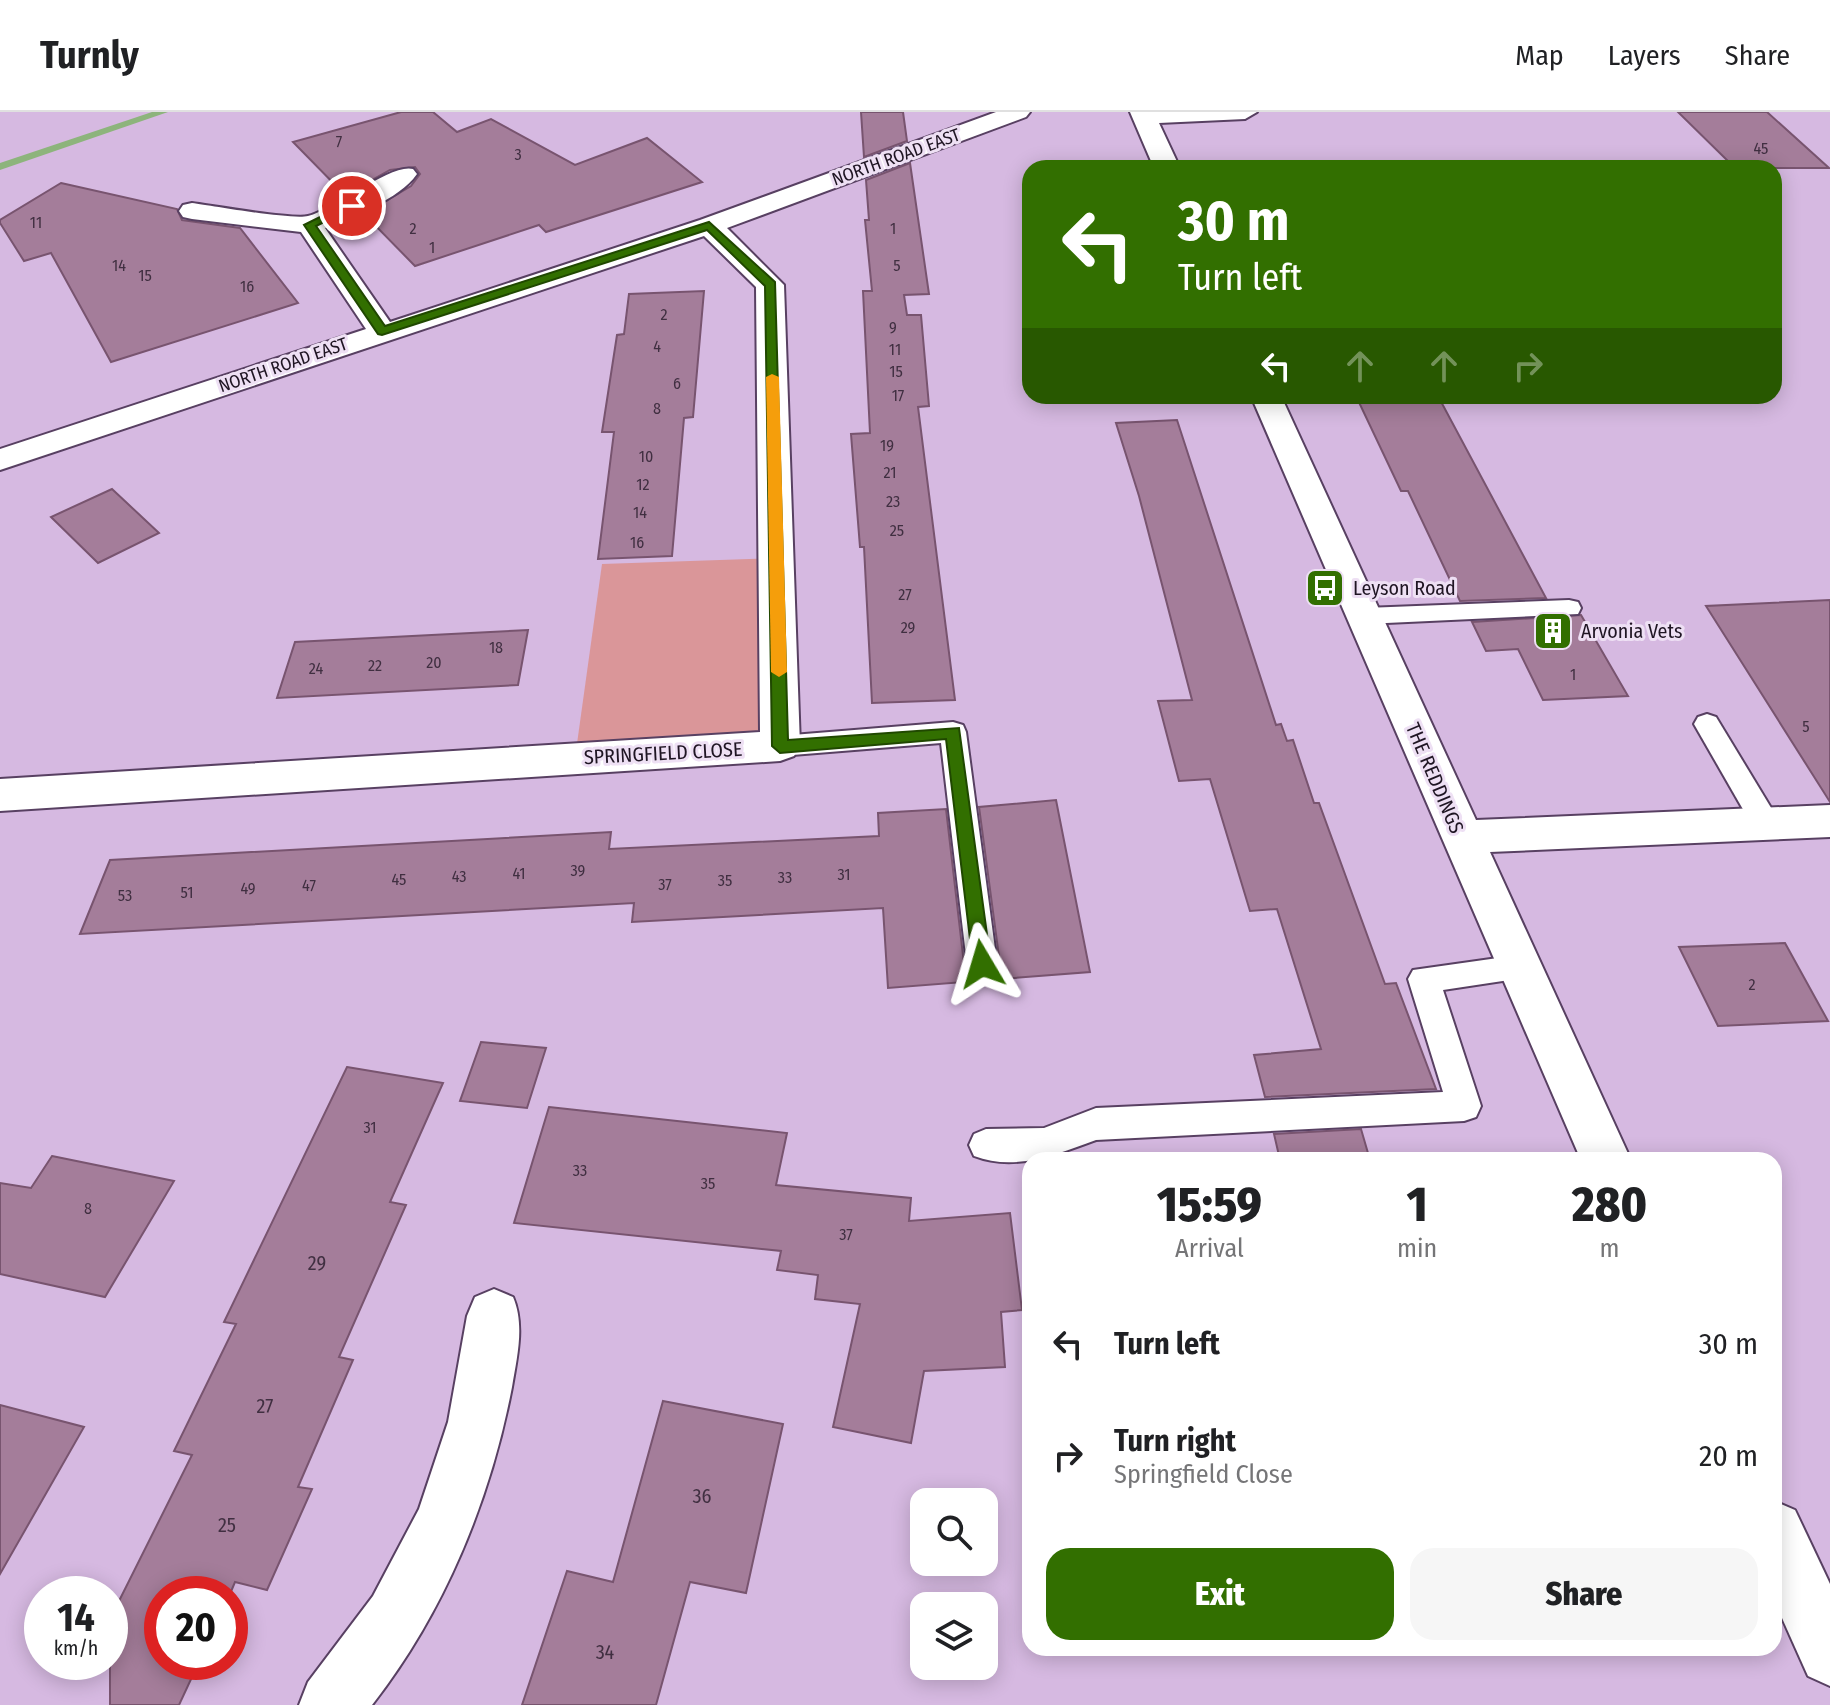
<!DOCTYPE html>
<style>
:root{--surface:#fff;--page:#f6f6f6;--text:#202124;--muted:#757577;--line:#e0e0e0;--accent:#326f00}
body{margin:0;font-family:"Fira Sans Condensed",sans-serif;background:var(--page);color:var(--text);height:100vh;display:flex;flex-direction:column;font-size:30px;white-space:nowrap}
*{box-sizing:border-box;margin:0}
p{font-size:26px;color:var(--muted)}
.icon{flex:none;width:44px;height:44px;fill:none;stroke:currentColor;stroke-width:2;stroke-linecap:round;stroke-linejoin:round}
.map{position:relative;flex:1;overflow:hidden}
.details{position:absolute;left:1022px;top:1040px;width:760px;height:504px;display:flex;flex-direction:column;background:var(--surface);border-radius:24px;box-shadow:0 4px 20px #0003}
.details>*{flex:none}
.top-card{position:absolute;left:1022px;top:48px;width:760px;height:244px;border-radius:24px;box-shadow:0 4px 20px #0003;background:#326f00;color:#fff;overflow:hidden}
.fabs{position:absolute;left:910px;top:1376px;display:grid;gap:16px}
.fabs a{display:grid;place-items:center;width:88px;height:88px;border-radius:16px;background:var(--surface);box-shadow:0 4px 20px #0003;font-size:40px}
.speed{position:absolute;left:24px;top:1464px;display:flex;gap:16px;font-size:40px;font-weight:700;text-align:center}
.speed>*{display:grid;place-content:center;width:104px;height:104px;border-radius:50%;background:var(--surface);box-shadow:0 4px 20px #0003;line-height:1}
.speed small{font-size:20px;font-weight:400}
.speed .limit{border:12px solid #d22;background:#fff;color:#111}
.pin{position:absolute;display:grid;place-items:center;width:68px;height:68px;color:#fff;margin:-34px;border:4px solid #fff;border-radius:50%;box-shadow:0 2px 8px #0007}
.me{position:absolute;width:88px;margin:-44px;rotate:353deg;stroke-linejoin:round;filter:drop-shadow(0 0 6px #0008)}
.turn{display:flex;align-items:center;gap:28px;height:168px;padding:0 24px;font-size:36px}
.turn .icon{width:104px;height:104px;stroke-width:2.5}
.turn b{display:block;font-size:56px;line-height:68px}
.lanes{display:flex;align-items:center;height:76px;padding:0 24px;background:#0003;justify-content:center;gap:40px;direction:ltr}
.lanes .off{opacity:.35}
.eta{display:flex;justify-content:space-evenly;align-items:center;height:136px;text-align:center}
.eta b{font-size:48px;font-weight:800;line-height:56px}
.primary-button{display:flex;gap:16px;margin-top:auto;padding:16px 24px}
.primary-button a{flex:1;height:92px;border-radius:24px;background:var(--accent);color:#fff;font-size:32px;font-weight:800;line-height:92px;text-align:center}
.primary-button a+a{background:var(--page);color:var(--text)}
ul{padding:0;list-style:none}
li{display:flex;align-items:center;gap:24px;height:112px;padding:0 24px}
li div{flex:1}
li b{display:block;font-size:30px}
li em{font-style:normal}
header{display:flex;align-items:center;gap:48px;box-sizing:border-box;height:112px;padding:0 40px;background:var(--surface);border-bottom:2px solid var(--line)}
header strong{font-size:38px}
nav{display:flex;gap:44px;margin-inline-start:auto;font-size:28px}
.map>svg:first-child{display:block}
</style>
<header>
<strong>Turnly</strong>
<nav><a>Map</a><a>Layers</a><a>Share</a></nav>
</header>
<div class="map">
<svg width="1830" height="1593" viewBox="0 0 1830 1593">
<rect width="100%" height="100%" fill="#d6b9e1"/>
<!-- green -->
<polygon fill="#da9699" points="776,446 780,634 575,646 602,452"/>
<g fill="none" stroke-linecap="round" stroke-linejoin="round">
<!-- stream -->
<polygon fill="#8db47c" fill-rule="evenodd" points="152,0 168,0 0,58 0,51"/>
</g>
<!-- building -->
<g fill="#a47d9a" stroke="#78546f" stroke-width="2">
<polygon points="401,0 433,0 457,20 491,7 575,53 647,26 702,70 546,120 539,113 415,154 364,102 411,74 420,62 415,55 390,58 345,83 293,30"/>
<polygon points="861,0 903,0 907,29 864,45"/>
<polygon points="1678,0 1767,0 1829,56 1735,56"/>
<polygon points="910,51 929,182 904,183 907,203 921,203 929,294 918,295 955,588 872,591 864,435 860,435 851,322 870,321 863,179 872,179 865,108 869,108 866,68"/>
<polygon points="61,71 177,97 182,108 240,116 298,191 111,250 51,141 24,149 0,111 0,108"/>
<polygon points="704,179 693,305 684,306 672,444 598,447 614,320 602,320 617,223 624,222 629,182"/>
<polygon points="1356,284 1438,284 1546,486 1460,489 1408,379 1401,379"/>
<polygon points="1177,308 1276,613 1281,612 1287,629 1293,628 1314,691 1319,691 1385,872 1396,871 1436,977 1265,985 1254,943 1321,937 1277,797 1250,799 1210,667 1179,669 1158,589 1192,588 1139,384 1116,311"/>
<polygon points="112,377 159,421 98,451 51,405"/>
<polygon points="1830,488 1830,690 1706,494"/>
<polygon points="1581,503 1628,584 1543,588 1518,537 1486,539 1472,510"/>
<polygon points="528,518 518,573 277,586 295,530"/>
<polygon points="1056,688 1090,860 888,876 883,796 632,810 634,791 80,822 110,748 611,720 609,737 879,724 878,701 946,697 964,852 970,864 983,868 996,862 1000,852 979,695"/>
<polygon points="1785,831 1828,909 1718,914 1679,835"/>
<polygon points="481,930 546,936 527,996 460,989"/>
<polygon points="347,955 443,971 390,1090 406,1093 339,1245 353,1248 298,1375 312,1377 267,1478 235,1470 230,1482 162,1482 162,1550 199,1550 179,1593 110,1593 110,1507 192,1343 174,1339 236,1212 224,1210"/>
<polygon points="549,995 787,1021 776,1073 911,1086 909,1109 1010,1101 1022,1198 1001,1200 1005,1255 924,1259 911,1331 833,1315 860,1192 815,1187 818,1163 777,1158 781,1139 514,1111"/>
<polygon points="1361,1017 1370,1048 1280,1048 1274,1022"/>
<polygon points="52,1044 174,1069 105,1185 0,1162 0,1071 31,1076"/>
<polygon points="663,1289 783,1312 746,1481 690,1470 656,1593 522,1593 567,1459 613,1470"/>
<polygon points="0,1293 84,1315 0,1462"/>
</g>
<g fill="none" stroke-linecap="round" stroke-linejoin="round">
<!-- lane casing -->
<g stroke="#584062" stroke-width="4">
<g id="lane">
<polygon points="1569,488 1578,490 1581,496 1578,502 1365,512 1356,510 1353,504 1356,498 1365,496"/>
<polygon points="1707,602 1716,605 1776,704 1780,712 1776,720 1766,723 1756,720 1694,612 1698,605"/>
<polygon points="953,610 963,613 966,620 997,852 993,861 982,865 971,861 967,852 941,631 780,644 770,641 766,634 770,627 780,624"/>
<path d="M1519 843 1530 847 1535 856 1530 865 1443 878 1481 994 1476 1005 1464 1009 1096 1028C1058 1042 1015 1060 974 1044L969 1033 974 1022 986 1017 1044 1016 1096 996 1443 980 1408 867 1413 858Z"/>
</g>
</g>
<!-- street casing -->
<g stroke="#584062" stroke-width="4">
<g id="street">
<path d="M996 0H1030L1026 5 727 116 784 173 800 634 794 644 780 649 0 699V667L760 620 756 175 704 124 0 358V337L366 217 301 120 192 107 183 105 179 99 183 93 192 91C214 94 292 108 308 104 336 97 391 51 413 57L417 62C398 89 354 102 325 116L390 210 700 108Z"/>
<polygon points="1130,0 1257,0 1245,7 1159,11 1180,56 1154,56"/>
<polygon points="1251,284 1281,284 1476,708 1830,693 1830,725 1490,740 1631,1048 1581,1048"/>
<path d="M494 1177 513 1185C525 1213 517 1245 512 1275 490 1389 444 1501 372 1593H299L308 1570 373 1484 419 1397 448 1310 467 1204 475 1185Z"/>
<polygon points="1774,1389 1795,1398 1830,1472 1830,1574 1808,1564 1774,1488"/>
</g>
</g>
<!-- lane -->
<use href="#lane" fill="#fff" fill-rule="evenodd"/>
<!-- street -->
<use href="#street" fill="#fff" fill-rule="evenodd"/>
</g>
<!-- route -->
<polygon fill="#326f00" stroke="#204800" stroke-width="2" points="348,91 357,94 316,114 385,214 709,110 775,170 788,628 959,616 991,852 989,858 982,860 973,852 946,627 780,641 772,634 765,174 707,118 382,223 378,222 304,113"/>
<!-- slow -->
<polygon fill="#f59e0b" points="772,262 779,265 787,560 779,565 771,560 766,265"/>
<!-- icons -->
<defs>
<g id="bus-square" transform="scale(2)"><rect x="-9" y="-9" width="18" height="18" rx="4" fill="#326f00" stroke="#eee0f4"/><path d="M-5-6H5V4H4V6H2V4H-2V6H-4V4H-5ZM-3.5-4V0h7V-4ZM-3.5 1.2v1.5H-2V1.2ZM2 1.2v1.5H3.5V1.2Z" fill="#fff"/></g>
<g id="building-square" transform="scale(2)"><rect x="-9" y="-9" width="18" height="18" rx="4" fill="#326f00" stroke="#eee0f4"/><path d="M-4-6H4V6H1V3H-1V6H-4ZM-2.5-4.3h1.7v1.8h-1.7ZM.8-4.3h1.7v1.8H.8ZM-2.5-1h1.7V.8h-1.7ZM.8-1h1.7V.8H.8Z" fill="#fff"/></g>
</defs>
<g fill-rule="evenodd">
<use href="#bus-square" x="1325" y="476"/>
<use href="#building-square" x="1553" y="519"/>
</g>
<g text-anchor="middle" stroke-width="6" stroke-linejoin="round" paint-order="stroke">
<!-- number labels -->
<g font-size="16" fill="#402f41">
<text x="339" y="35">7</text>
<text x="1761" y="42">45</text>
<text x="518" y="48">3</text>
<text x="36" y="116">11</text>
<text x="413" y="122">2</text>
<text x="893" y="122">1</text>
<text x="432" y="141">1</text>
<text x="119" y="159">14</text>
<text x="897" y="159">5</text>
<text x="145" y="169">15</text>
<text x="247" y="180">16</text>
<text x="664" y="208">2</text>
<text x="893" y="221">9</text>
<text x="657" y="240">4</text>
<text x="895" y="243">11</text>
<text x="896" y="265">15</text>
<text x="677" y="277">6</text>
<text x="898" y="289">17</text>
<text x="657" y="302">8</text>
<text x="887" y="339">19</text>
<text x="646" y="350">10</text>
<text x="890" y="366">21</text>
<text x="643" y="378">12</text>
<text x="893" y="395">23</text>
<text x="640" y="406">14</text>
<text x="897" y="424">25</text>
<text x="637" y="436">16</text>
<text x="905" y="488">27</text>
<text x="908" y="521">29</text>
<text x="496" y="541">18</text>
<text x="434" y="556">20</text>
<text x="375" y="559">22</text>
<text x="316" y="562">24</text>
<text x="1573" y="568">1</text>
<text x="1806" y="620">5</text>
<text x="578" y="764">39</text>
<text x="519" y="767">41</text>
<text x="844" y="768">31</text>
<text x="459" y="770">43</text>
<text x="785" y="771">33</text>
<text x="399" y="773">45</text>
<text x="725" y="774">35</text>
<text x="665" y="778">37</text>
<text x="309" y="779">47</text>
<text x="248" y="782">49</text>
<text x="187" y="786">51</text>
<text x="125" y="789">53</text>
<text x="1752" y="878">2</text>
<text x="370" y="1021">31</text>
<text x="580" y="1064">33</text>
<text x="708" y="1077">35</text>
<text x="88" y="1102">8</text>
<text x="846" y="1128">37</text>
</g>
<!-- far-street labels -->
<g font-size="18" fill="#1f1523" stroke="#eee0f4">
<text transform="translate(896 45) rotate(-20)" y="6">NORTH ROAD EAST</text>
<text transform="translate(283 253) rotate(-19)" y="6">NORTH ROAD EAST</text>
</g>
<!-- poi labels -->
<g font-size="20" fill="#1f1523" stroke="#eee0f4" text-anchor="start">
<text x="1353" y="483">Leyson Road</text>
<text x="1581" y="526">Arvonia Vets</text>
</g>
<!-- street labels -->
<g font-size="20" fill="#1f1523" stroke="#eee0f4">
<text transform="translate(663 641) rotate(-3)" y="7">SPRINGFIELD CLOSE</text>
<text transform="translate(1435 666) rotate(67)" y="7">THE REDDINGS</text>
</g>
<!-- near-number labels -->
<g font-size="20" fill="#402f41">
<text x="317" y="1158">29</text>
<text x="265" y="1301">27</text>
<text x="702" y="1391">36</text>
<text x="227" y="1420">25</text>
<text x="605" y="1547">34</text>
</g>
</g>
</svg>
<div class="fabs">
<a><svg class="icon" aria-label="search" viewBox="0 0 24 24"><circle cx="10" cy="10" r="6"/><path d="M15 15l6 6"/></svg></a>
<a><svg class="icon" aria-label="layers" viewBox="0 0 24 24"><path d="M12 4l9 5-9 5-9-5zM3 14l9 5 9-5"/></svg></a>
</div>
<div class="speed"><div>14<small>km/h</small></div><div class="limit">20</div></div>
<div class="pin" style="left:352px;top:94px;background:#d93025"><svg class="icon" aria-label="arrive" viewBox="0 0 24 24"><path d="M6 21V4h12l-3 4 3 4H6"/></svg></div>
<svg class="me" style="left:982px;top:852px" viewBox="-20 -20 40 40"><path d="M0-17L14 15 0 8-14 15z" fill="#326f00" stroke="#fff" stroke-width="4"/></svg>
<div class="top-card">
<div class="turn"><svg class="icon" aria-label="left" viewBox="0 0 24 24"><path d="M17 20v-9H6M10 6l-5 5 5 5"/></svg><div><b>30 m</b>Turn left</div></div>
<div class="lanes"><svg class="icon" aria-label="left" viewBox="0 0 24 24"><path d="M17 20v-9H6M10 6l-5 5 5 5"/></svg><svg class="icon off" aria-label="ahead" viewBox="0 0 24 24"><path d="M12 20V5M6 11l6-6 6 6"/></svg><svg class="icon off" aria-label="ahead" viewBox="0 0 24 24"><path d="M12 20V5M6 11l6-6 6 6"/></svg><svg class="icon off" aria-label="right" viewBox="0 0 24 24"><path d="M7 20v-9h11M14 6l5 5-5 5"/></svg></div>
</div>
<section class="details">
<div class="eta">
<div><b>15:59</b><p>Arrival</p></div>
<div><b>1</b><p>min</p></div>
<div><b>280</b><p>m</p></div>
</div>
<ul>
<li><svg class="icon" aria-label="left" viewBox="0 0 24 24"><path d="M17 20v-9H6M10 6l-5 5 5 5"/></svg><div><b>Turn left</b></div><em>30 m</em></li>
<li><svg class="icon" aria-label="right" viewBox="0 0 24 24"><path d="M7 20v-9h11M14 6l5 5-5 5"/></svg><div><b>Turn right</b><p>Springfield Close</p></div><em>20 m</em></li>
</ul>
<div class="primary-button"><a>Exit</a><a>Share</a></div>
</section>
</div>
